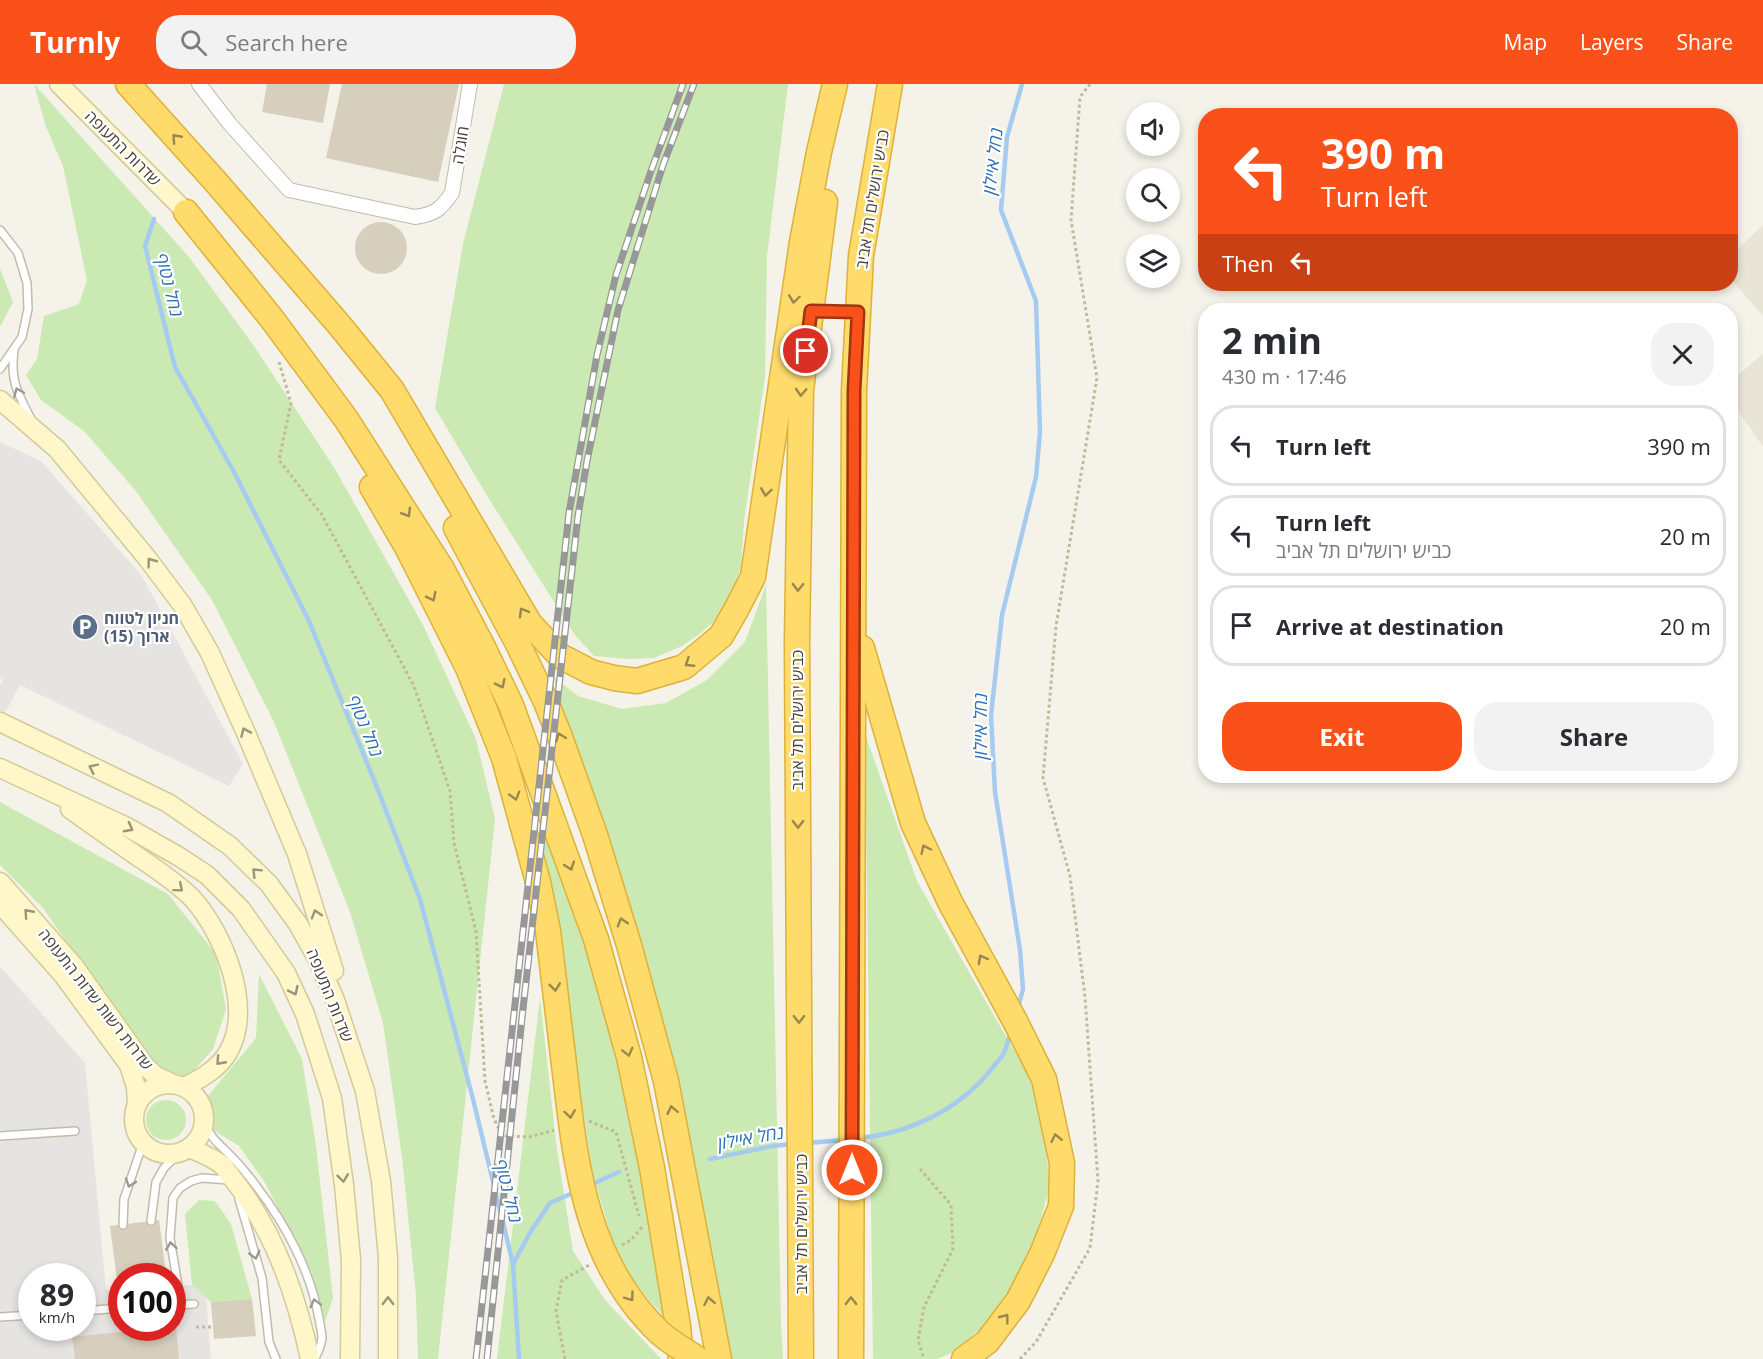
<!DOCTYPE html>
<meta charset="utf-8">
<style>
:root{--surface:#fff;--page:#f2f2f3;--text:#2b2b33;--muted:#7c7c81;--line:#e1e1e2;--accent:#fa511a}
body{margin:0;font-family:"Open Sans","Noto Sans Hebrew",sans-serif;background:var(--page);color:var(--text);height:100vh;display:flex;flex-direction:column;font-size:22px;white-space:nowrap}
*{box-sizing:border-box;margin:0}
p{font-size:20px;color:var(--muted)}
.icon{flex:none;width:33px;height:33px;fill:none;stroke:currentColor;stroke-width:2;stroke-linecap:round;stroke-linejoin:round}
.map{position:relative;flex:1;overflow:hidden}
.side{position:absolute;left:1198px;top:219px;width:540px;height:480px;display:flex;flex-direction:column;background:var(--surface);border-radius:24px;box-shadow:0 3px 9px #0003}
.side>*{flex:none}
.guide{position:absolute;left:1198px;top:24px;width:540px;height:183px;border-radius:24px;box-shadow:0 3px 9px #0003;background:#fa511a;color:#fff;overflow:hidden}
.controls{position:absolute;left:1126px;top:18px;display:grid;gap:12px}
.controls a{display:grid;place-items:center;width:54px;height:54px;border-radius:50%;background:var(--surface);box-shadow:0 3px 9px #0003;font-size:30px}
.speed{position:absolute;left:18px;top:1179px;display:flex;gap:12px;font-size:30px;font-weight:700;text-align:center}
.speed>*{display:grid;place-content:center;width:78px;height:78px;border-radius:50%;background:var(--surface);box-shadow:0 3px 9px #0003;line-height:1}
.speed small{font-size:15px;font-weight:400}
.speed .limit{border:9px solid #d22;background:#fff;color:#111}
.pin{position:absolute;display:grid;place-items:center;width:51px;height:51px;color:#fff;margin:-26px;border:3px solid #fff;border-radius:50%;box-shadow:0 2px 6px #0007}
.me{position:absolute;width:66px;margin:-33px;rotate:0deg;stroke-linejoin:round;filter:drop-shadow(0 0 4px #0008)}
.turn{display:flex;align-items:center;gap:21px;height:126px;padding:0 24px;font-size:27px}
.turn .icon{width:78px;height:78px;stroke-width:2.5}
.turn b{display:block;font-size:42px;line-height:51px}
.then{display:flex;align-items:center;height:57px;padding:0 24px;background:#0003;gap:12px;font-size:22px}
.round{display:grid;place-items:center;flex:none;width:63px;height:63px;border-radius:24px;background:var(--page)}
.headline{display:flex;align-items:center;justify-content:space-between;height:102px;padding:0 24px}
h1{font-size:36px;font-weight:700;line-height:45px}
.primary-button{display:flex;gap:12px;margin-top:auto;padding:12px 24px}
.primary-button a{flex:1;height:69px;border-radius:24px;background:var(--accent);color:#fff;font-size:24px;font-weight:700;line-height:69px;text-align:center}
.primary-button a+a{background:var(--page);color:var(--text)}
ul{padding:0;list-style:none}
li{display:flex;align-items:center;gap:18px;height:81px;margin:0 12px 9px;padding:0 12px;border:3px solid var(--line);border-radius:24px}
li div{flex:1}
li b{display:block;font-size:22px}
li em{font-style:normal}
header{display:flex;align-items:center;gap:36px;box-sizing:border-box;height:84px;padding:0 30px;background:var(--accent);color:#fff}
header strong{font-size:28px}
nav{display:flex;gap:33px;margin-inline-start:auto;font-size:21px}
.search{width:420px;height:54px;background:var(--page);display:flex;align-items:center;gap:15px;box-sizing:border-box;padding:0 21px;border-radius:24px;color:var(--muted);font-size:22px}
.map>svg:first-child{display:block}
</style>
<header>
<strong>Turnly</strong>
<div class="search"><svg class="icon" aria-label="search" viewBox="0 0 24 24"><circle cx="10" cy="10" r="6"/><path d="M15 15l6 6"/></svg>Search here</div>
<nav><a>Map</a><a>Layers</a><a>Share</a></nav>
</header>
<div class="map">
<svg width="1763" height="1275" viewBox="0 0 1763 1275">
<rect width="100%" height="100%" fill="#f4f2e9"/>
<!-- residential -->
<g fill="#e8e5d7">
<polygon points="1763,141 1763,232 1731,195 1731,172"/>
<polygon points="1763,270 1763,363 1731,316 1731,297"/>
</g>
<!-- green -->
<g fill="#cbe9b2">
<polygon points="34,0 189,173 254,262 335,385 423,541 476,655 495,735 438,1275 418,1275 416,1211 402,1073 383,939 350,828 274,638 212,516 135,406 84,347 41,316 26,291 37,275 44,232 79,220 87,196 63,82 46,43"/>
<polygon points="504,0 788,0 767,172 765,293 744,437 741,483 729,517 711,540 698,551 682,562 654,574 627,575 594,572 575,551 489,415 435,324 463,160"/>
<polygon points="0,185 13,218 0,243"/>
<polygon points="766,501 781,1240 783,1275 733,1275 726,1270 560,629 554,593 578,612 622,625 666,619 707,596 745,558"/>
<polygon points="865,650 917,797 1028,991 1040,1025 1047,1072 1049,1104 1030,1178 999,1232 975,1249 956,1267 937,1275 873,1275"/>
<polygon points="0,718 168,810 216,870 226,925 213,965 189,992 166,988 149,977 43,824 0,781"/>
<polygon points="542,722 623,971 671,1241 642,1208 627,1187 615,1165 593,1091 554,843 536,771"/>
<polygon points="259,890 302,975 316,1062 333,1214 325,1238 311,1187 264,1097 239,1062 213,1046 214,1028 208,1012 256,954"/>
<polygon points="540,914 557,1066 573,1167 605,1216 661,1275 497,1275"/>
<circle cx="166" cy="1036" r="20"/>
<polygon points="199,1116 215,1117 231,1140 252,1215 211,1218 192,1201 185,1130"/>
</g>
<!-- parking -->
<g fill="#e6e4e1" fill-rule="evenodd">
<polygon points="0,358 41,377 142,492 243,680 229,702 20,601 0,638 0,601 3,596 0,594"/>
<path d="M0 882 85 979 106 1206H121L122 1244H172L173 1202 192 1201 206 1214 211 1275H0ZM32 1192H82V1244H32Z"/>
</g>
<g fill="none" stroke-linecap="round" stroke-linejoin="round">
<!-- stream -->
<g stroke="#a6cbf1" stroke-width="4.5">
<polyline points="154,135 145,162 175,283 234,388 309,537 378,706 420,815 473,1015 513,1180"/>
<polyline points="1018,924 1023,905 1020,866 995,708 991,631 1002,531 1036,393 1040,348 1036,217 1001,126 1007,53 1022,0"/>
<path d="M858 1054C908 1050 958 1026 990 987 994 981 1001 975 1004 969 1007 962 1009 953 1011 946"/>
<polyline points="807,1059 844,1056"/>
<polyline points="710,1075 773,1062 793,1060"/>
<polyline points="588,1102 619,1088"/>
<polyline points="519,1275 513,1180 531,1147 550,1119 575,1108"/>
</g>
</g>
<!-- building -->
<g fill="#d6cfbe">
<polygon points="267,0 330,0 323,39 262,28"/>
<polygon points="342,0 459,0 438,98 326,74"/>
<circle cx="381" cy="164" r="26"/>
<polygon points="159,1136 166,1189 141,1192 122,1192 122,1195 117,1196 110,1142"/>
<polygon points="252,1215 256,1252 214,1255 211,1218"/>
<polygon points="176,1242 179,1275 75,1275 72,1253"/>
</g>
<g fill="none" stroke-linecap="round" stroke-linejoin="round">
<!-- service casing -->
<g stroke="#c0bbab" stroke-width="10">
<g id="service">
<polyline points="0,146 18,169 27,199 28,225 22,253 0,285"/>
<polyline points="817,227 853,228"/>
<path d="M14 266C10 296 17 308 31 335"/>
<path d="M204 1040C213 1056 218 1059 230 1071 240 1081 249 1092 257 1103 286 1141 311 1188 319 1235 320 1241 322 1248 322 1254 321 1261 318 1269 314 1275"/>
<polyline points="0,1052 75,1047"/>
<polyline points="239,1115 262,1194 269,1258 276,1275"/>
<polyline points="151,1137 156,1098 164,1084 179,1069"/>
<polyline points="123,1141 124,1115 143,1059"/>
<polyline points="156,1191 156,1192"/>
<polyline points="181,1220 170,1154 173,1114 180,1104 191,1097 202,1094 230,1096"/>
<polyline points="172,1221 194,1220"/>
<polyline points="82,1227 122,1224"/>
<polyline points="0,1233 32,1231"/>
</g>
</g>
<!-- minor casing -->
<g stroke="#c0bbab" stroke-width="16">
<path id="minor" d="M199 0 229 39 289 106 415 133C435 130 440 126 452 109L470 0"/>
</g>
<!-- secondary casing -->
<g stroke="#d4ca99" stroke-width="21">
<g id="secondary">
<polyline points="59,0 186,128"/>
<polyline points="0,316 57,365 147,474 183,522 210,569 246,649 297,770 334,887"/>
<polyline points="0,638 168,719 230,762 269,800 298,840 316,872 335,916 365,1007 381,1097 388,1174 388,1275"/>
<polyline points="0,684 127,743 178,772 207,791 241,825 286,889 305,930 332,1014 344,1101 351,1176 350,1275"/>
<path d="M70 725C92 741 115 757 137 772 156 785 176 798 192 814 224 849 255 926 227 970 217 986 200 995 184 1003"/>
<polyline points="0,798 74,882 146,983 156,992 173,1000"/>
<polyline points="0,820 63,891 129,981 136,1003 137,1021"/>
<circle cx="169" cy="1035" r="35"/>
<path d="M189 1064C201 1069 212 1073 222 1081 227 1086 231 1093 236 1099 275 1149 297 1213 310 1275"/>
</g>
</g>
<!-- motorway casing -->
<g stroke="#deb139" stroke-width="27">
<g id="motorway">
<polyline points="128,0 215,97 341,243 392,306 530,540 560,572 591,588 614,594 637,597 684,583 721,552 736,526 753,493 802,158 819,68 835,0"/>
<polyline points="186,128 272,235 346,335 442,485 483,563 511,621 596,855 629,973 652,1084 678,1242 681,1275"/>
<polyline points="372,403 407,463 468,584 504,674 538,798 548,847 563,972"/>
<polyline points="456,444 518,560 546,618 560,653 595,751 629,861 666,997 719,1275"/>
<polyline points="862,564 913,739 950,818 1015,937 1044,995 1062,1079 1061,1122 1042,1170 1018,1217 987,1258 964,1275"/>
<polyline points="801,1275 797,558 801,306 825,118"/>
<polyline points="851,1275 854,307 861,172 890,0"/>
</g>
</g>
<!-- path -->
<g stroke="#c2b89c" stroke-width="3" stroke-dasharray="3 3" stroke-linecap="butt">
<polyline points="279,278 291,319 279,376 322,431 414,602 450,707 454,759 476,847 485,997 493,1031 497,1042 506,1052 530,1053 554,1046"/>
<polyline points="589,1037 616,1048 639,1132"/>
<polyline points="920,1085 951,1121 953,1165 924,1223 918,1256 924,1275"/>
<polyline points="622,1161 631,1156 642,1143 642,1141"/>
<polyline points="196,1243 213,1243"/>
<polyline points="565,1275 556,1227 562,1196 591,1180"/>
<polyline points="1020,1275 1036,1258 1090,1164 1098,1097 1085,913 1070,792 1043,694 1056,542 1097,294 1071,136 1080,13 1090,0"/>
</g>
<!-- service -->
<use href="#service" stroke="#fff" stroke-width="7"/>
<!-- minor -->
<use href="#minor" stroke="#fff" stroke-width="14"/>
<!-- secondary -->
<use href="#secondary" stroke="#fff7c9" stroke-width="18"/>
<!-- motorway -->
<use href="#motorway" stroke="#fedb6b" stroke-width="24"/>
<!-- rail casing -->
<g stroke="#989898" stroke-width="7">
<g id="rail">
<polyline points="476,1275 569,429 597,271 616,191 651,87 683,0"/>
<polyline points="487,1275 522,934 578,432 587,377 618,226 663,81 694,0"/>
</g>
</g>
<!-- rail -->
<use href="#rail" stroke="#fff" stroke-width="4.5" stroke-dasharray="14" stroke-linecap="butt"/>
<!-- motorway-bridge casing -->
<g stroke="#deb139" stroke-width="27" stroke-linecap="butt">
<path id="motorway-bridge" d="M563 972C575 1073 582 1175 660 1249 671 1259 686 1267 698 1275"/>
</g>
<!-- motorway-bridge -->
<use href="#motorway-bridge" stroke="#fedb6b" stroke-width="24"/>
</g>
<!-- one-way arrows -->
<defs><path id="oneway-chevron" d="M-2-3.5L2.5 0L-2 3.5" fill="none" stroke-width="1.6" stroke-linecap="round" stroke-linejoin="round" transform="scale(1.5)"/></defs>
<g stroke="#9a874e">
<use href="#oneway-chevron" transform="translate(176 54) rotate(-132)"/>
<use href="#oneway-chevron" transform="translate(794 215) rotate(98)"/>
<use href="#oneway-chevron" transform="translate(801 308) rotate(93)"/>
<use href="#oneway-chevron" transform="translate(766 408) rotate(98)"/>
<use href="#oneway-chevron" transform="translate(407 429) rotate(58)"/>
<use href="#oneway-chevron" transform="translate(798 503) rotate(91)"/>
<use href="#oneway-chevron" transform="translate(432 513) rotate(63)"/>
<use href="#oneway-chevron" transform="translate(523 528) rotate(-120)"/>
<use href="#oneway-chevron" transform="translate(689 579) rotate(147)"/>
<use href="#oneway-chevron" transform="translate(501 600) rotate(64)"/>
<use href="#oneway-chevron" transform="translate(560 653) rotate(-111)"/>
<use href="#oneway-chevron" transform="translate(515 712) rotate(74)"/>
<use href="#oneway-chevron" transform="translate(798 740) rotate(90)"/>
<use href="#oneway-chevron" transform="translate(925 765) rotate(-115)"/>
<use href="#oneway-chevron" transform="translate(570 782) rotate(70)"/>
<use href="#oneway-chevron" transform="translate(622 838) rotate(-107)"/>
<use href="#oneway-chevron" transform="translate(982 875) rotate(-119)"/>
<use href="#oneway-chevron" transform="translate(555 903) rotate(83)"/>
<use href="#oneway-chevron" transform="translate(799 935) rotate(90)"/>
<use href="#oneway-chevron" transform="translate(628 968) rotate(76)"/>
<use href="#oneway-chevron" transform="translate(672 1026) rotate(-102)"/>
<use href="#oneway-chevron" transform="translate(570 1030) rotate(82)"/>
<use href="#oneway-chevron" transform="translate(1056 1054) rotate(-102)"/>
<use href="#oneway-chevron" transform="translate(630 1213) rotate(54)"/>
<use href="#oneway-chevron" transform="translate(709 1217) rotate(-101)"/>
<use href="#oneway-chevron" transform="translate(851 1217) rotate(-90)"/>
<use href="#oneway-chevron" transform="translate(1005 1234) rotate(-53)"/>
</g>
<g stroke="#9a9891">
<use href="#oneway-chevron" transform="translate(18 308) rotate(-113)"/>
<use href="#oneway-chevron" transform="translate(130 1099) rotate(109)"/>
<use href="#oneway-chevron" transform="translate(171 1162) rotate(-98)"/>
<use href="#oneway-chevron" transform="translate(255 1171) rotate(75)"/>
<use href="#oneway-chevron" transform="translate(315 1219) rotate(-104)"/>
</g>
<g stroke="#9a9479">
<use href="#oneway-chevron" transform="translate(151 478) rotate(-127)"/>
<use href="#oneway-chevron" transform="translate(245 648) rotate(-114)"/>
<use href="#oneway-chevron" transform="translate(93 684) rotate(-154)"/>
<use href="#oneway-chevron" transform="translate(129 744) rotate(28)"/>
<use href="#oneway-chevron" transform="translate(256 788) rotate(-135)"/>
<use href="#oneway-chevron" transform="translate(179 804) rotate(40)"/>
<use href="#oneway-chevron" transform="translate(28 829) rotate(-132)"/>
<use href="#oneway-chevron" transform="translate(316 830) rotate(-107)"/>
<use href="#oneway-chevron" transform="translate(294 907) rotate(64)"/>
<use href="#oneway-chevron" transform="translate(220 977) rotate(132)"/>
<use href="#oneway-chevron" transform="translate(343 1094) rotate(83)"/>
<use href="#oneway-chevron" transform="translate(388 1217) rotate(-90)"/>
</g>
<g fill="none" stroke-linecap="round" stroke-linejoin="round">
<!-- route casing -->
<g stroke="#a23511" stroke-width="15">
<polyline id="route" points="806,267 811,227 858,228 854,307 852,1086"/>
</g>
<!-- route -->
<use href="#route" stroke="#fa511a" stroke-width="10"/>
</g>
<!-- icons -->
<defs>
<g id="parking-disc" transform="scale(1.35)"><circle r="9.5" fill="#5c6f8a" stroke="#fff"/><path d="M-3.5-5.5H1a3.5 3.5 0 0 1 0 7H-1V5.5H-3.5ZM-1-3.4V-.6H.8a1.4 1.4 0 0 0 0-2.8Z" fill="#fff"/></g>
</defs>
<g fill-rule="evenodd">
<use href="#parking-disc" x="85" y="543"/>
</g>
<g text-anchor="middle" stroke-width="4.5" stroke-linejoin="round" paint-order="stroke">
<!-- street labels -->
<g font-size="16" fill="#484337" stroke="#fff">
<text transform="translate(460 61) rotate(-81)" y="6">חוגלה</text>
<text transform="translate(123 64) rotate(45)" y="6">שדרות התעופה</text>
<text transform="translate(872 115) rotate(-81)" y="6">כביש ירושלים תל אביב</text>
<text transform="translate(797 636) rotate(-90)" y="6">כביש ירושלים תל אביב</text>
<text transform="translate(330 911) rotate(68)" y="6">שדרות התעופה</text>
<text transform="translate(96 915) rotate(52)" y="6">שדרות רשות שדות התעופה</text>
<text transform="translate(801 1140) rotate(-90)" y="6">כביש ירושלים תל אביב</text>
</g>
<!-- service labels -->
<g font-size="16" font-weight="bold" fill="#4e5e75" stroke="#fff" text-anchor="start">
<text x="104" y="540">חניון לטווח<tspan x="104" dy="18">ארוך (15)</tspan></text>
</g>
<!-- water labels -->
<g font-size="18" font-style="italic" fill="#2f70b6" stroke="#fff">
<text transform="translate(993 77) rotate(-83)" y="6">נחל איילון</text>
<text transform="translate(169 201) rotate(76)" y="6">נחל נטוף</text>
<text transform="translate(365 642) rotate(68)" y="6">נחל נטוף</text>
<text transform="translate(981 642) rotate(-90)" y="6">נחל איילון</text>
<text transform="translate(751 1054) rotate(-10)" y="6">נחל איילון</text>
<text transform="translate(508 1107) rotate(76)" y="6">נחל נטוף</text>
</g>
</g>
</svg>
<div class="controls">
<a><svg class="icon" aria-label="sound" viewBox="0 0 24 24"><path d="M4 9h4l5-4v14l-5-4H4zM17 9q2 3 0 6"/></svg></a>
<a><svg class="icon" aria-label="search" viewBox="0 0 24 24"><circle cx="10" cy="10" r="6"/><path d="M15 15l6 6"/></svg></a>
<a><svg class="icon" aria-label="layers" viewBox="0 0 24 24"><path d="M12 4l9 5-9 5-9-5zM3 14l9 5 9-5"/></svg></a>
</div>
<div class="speed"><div>89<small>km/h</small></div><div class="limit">100</div></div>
<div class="pin" style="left:806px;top:267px;background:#d93025"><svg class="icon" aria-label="arrive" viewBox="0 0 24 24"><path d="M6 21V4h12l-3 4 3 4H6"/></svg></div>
<svg class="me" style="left:852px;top:1086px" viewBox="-20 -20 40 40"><circle r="17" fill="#fa511a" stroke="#fff" stroke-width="3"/><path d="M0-11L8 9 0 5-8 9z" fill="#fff"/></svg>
<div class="guide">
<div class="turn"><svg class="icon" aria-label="left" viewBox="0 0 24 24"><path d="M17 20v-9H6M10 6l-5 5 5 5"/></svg><div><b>390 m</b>Turn left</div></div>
<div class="then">Then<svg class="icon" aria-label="left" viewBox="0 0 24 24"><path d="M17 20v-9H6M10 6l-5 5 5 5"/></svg></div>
</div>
<section class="side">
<div class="headline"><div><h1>2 min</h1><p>430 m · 17:46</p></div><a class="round"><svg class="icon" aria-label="close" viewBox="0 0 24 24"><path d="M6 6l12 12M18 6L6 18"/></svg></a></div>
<ul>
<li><svg class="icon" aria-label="left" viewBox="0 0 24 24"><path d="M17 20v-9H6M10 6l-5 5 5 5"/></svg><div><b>Turn left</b></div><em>390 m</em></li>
<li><svg class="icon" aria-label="left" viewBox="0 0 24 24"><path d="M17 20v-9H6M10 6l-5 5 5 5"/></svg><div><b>Turn left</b><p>כביש ירושלים תל אביב</p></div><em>20 m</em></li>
<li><svg class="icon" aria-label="arrive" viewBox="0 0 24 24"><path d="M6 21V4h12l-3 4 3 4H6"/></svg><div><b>Arrive at destination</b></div><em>20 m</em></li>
</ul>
<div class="primary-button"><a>Exit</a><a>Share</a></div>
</section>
</div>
